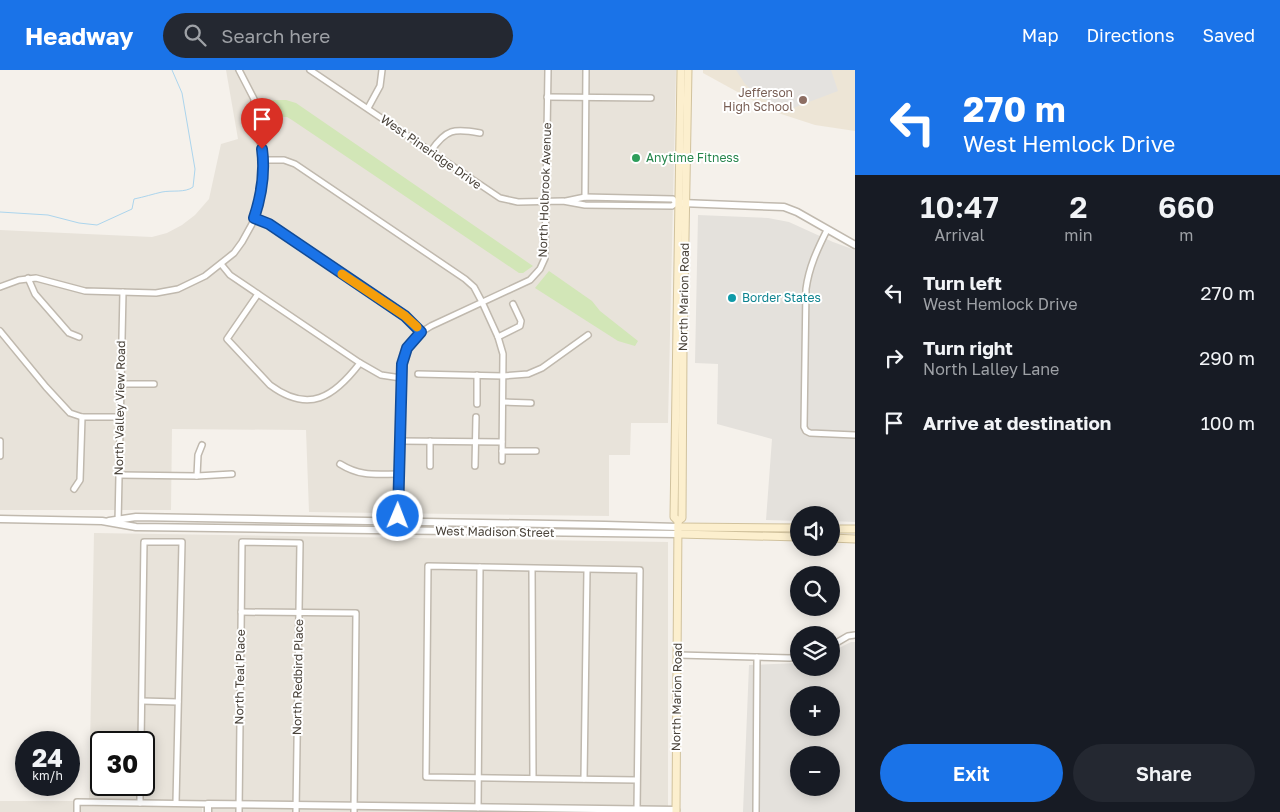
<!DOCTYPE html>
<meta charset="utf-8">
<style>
:root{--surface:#171b24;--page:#242831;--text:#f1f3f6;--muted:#9ea1a6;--accent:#1a73e8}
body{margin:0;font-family:"Golos Text",sans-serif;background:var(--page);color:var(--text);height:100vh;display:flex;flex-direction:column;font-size:19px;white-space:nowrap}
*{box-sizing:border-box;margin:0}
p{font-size:16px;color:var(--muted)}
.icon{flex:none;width:28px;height:28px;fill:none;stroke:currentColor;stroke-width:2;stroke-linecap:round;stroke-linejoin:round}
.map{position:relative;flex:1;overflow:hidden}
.sheet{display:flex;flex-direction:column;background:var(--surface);width:425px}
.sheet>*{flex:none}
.hud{background:#1a73e8;color:#fff;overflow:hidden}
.tools{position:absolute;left:790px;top:436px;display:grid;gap:10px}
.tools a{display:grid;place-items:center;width:50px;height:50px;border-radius:50%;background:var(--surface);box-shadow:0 2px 12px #0003;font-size:25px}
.speed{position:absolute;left:15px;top:661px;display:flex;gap:10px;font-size:25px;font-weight:700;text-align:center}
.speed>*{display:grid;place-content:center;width:65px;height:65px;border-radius:50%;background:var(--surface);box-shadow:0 2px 12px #0003;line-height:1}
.speed small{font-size:12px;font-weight:400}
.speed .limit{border:2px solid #111;border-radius:8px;background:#fff;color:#111}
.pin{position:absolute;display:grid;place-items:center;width:42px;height:42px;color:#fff;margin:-51px -21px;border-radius:50% 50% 50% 0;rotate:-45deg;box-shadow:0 0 5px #0007}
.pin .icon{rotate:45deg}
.me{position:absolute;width:55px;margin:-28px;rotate:1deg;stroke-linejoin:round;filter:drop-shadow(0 0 4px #0008)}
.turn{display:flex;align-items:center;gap:18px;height:105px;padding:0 25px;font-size:22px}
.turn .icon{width:65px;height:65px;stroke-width:2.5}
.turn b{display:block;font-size:35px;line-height:42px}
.eta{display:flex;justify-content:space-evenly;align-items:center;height:85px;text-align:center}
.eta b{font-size:30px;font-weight:600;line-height:35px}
.button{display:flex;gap:10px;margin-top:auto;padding:10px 25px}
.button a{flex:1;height:58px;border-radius:30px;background:var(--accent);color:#fff;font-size:20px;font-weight:600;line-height:58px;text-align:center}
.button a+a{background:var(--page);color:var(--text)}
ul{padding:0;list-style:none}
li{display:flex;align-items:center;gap:15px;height:65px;padding:0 25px}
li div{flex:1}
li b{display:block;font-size:19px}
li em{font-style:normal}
header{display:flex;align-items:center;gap:30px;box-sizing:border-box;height:70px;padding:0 25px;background:var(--accent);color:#fff}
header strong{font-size:24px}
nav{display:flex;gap:28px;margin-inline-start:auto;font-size:18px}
.search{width:350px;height:45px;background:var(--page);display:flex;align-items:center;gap:12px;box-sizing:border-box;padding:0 18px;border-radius:28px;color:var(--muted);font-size:19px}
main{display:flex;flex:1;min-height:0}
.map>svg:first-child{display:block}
</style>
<header>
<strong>Headway</strong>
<div class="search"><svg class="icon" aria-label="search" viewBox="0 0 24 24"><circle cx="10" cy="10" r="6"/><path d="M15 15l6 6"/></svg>Search here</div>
<nav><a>Map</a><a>Directions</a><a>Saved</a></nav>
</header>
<main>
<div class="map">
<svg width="855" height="742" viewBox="0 0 855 742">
<rect width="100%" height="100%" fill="#f5f1eb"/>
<!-- residential -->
<g fill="#e8e3da" fill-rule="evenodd">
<polygon points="226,0 676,0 668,353 631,353 630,385 609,385 609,446 309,442 306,360 172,359 171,440 0,440 0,160 152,167 167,163 182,155 195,145 209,129 221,74 238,69"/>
<path d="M94 463 668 472V742H212V733H202V742H0V731H89ZM101 672H144V715H101Z"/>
</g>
<!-- industrial -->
<g fill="#e4e1dc" fill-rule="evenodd">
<polygon points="698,145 768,148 789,152 833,172 855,180 855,452 831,451 831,445 799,445 799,451 766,450 772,369 717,354 718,294 695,293"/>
<path d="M851 572H855V742H743L749 595 799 593V598H831V582ZM799 625H831V658H799ZM799 685H831V718H799Z"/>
</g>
<!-- education -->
<polygon fill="#ede5d6" points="703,0 855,0 855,61 815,55 772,41 703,3"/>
<!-- green -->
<g fill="#d2e6b7">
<polygon points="263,30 286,30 296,33 533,196 523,203 519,203 292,50 287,47 264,46"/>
<polygon points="549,201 592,231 600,241 638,271 635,276 618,271 535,218"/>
</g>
<!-- parking -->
<polygon fill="#e4e2df" points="736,0 831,0 838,21 785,41 757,25 745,14"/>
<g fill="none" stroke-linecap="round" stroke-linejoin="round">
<!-- stream -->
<path stroke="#acd5ed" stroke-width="1" d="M0 142 48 145 79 153 97 155 132 139 134 129C144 127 153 124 162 122 172 120 185 123 193 117L195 99 182 23 172 0"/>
<!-- minor casing -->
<g stroke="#c0b9ae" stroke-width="8">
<g id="minor">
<polyline points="310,0 500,128 518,132 563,131 585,135 672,136 676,133 680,133"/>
<polyline points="547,27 651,28"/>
<polyline points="368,38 380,16 382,0"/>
<path d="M431 81C446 59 454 58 480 63"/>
<polyline points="263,90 284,90 295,94 465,209 474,217 482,232 498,267 503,284 502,391"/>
<polyline points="585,127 586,0"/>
<polyline points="566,131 585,127 673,129 676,133"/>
<polyline points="254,148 269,154 405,246 421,262"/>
<path d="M827 160C817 180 809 197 806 219L804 357 806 361 810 363 855 365"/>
<polyline points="221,194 230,205 360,293 381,305 401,308"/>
<polyline points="28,208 35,224 69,263 79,267"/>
<polyline points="0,217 19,210 36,208 85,221 156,223 178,219 205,206 234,183 242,172 252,154 259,135 263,90 262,79 254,51 254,29 239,0"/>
<path d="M258 224 227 269 270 315C309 344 334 327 360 293"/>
<polyline points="0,261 46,317 70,343 82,347 120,347"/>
<polyline points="498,267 520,256 521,251 513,234"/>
<polyline points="418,304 503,306 528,304 542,298 588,265"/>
<polyline points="121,314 154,314"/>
<polyline points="503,332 531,333"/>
<polyline points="477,334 477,305"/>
<polyline points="0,371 0,386"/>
<polyline points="400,371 502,372"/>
<polyline points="502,381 536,381"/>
<path d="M340 394C361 407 376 404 399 404"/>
<polyline points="430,396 430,371"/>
<polyline points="475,396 476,347"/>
<polyline points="119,405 197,406 232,404"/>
<polyline points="197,406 198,385 202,375"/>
<polyline points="74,419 80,410 82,347"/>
<polyline points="118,453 123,222"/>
<path d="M398 461 401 308C403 284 409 268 431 256L530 210 540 199 545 188 548 0"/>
<polyline points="532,499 533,708"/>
<polyline points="241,542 356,543 354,742"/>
<polyline points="831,576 848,566 855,565"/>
<polyline points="678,585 790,588 799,586"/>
<polyline points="142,631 178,632"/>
<polyline points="141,672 144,472 182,472 176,733"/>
<polyline points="584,709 587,500"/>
<polyline points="140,733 140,715"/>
<polyline points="478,738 480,497"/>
<polyline points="637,740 640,500 428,496 426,707 637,710"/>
<polyline points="77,742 77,732 208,734"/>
<polyline points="239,742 242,472 300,473 296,742"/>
<polyline points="756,742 757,587"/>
</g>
</g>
<!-- tertiary casing -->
<g stroke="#c0b9ae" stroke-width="9">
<g id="tertiary">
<polyline points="681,133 784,137 797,142 855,175"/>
<polyline points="0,449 102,451 136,457 678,464"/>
<polyline points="109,451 136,447 605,455 678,457"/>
<polyline points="208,742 208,734 676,740"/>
</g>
</g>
<!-- secondary casing -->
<g stroke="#d1c29d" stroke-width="9">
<g id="secondary">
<polyline points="678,451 682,448 683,280 688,0"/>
<polyline points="678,457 799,458"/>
<polyline points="831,459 855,459"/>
<polyline points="678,464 799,467"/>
<polyline points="831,468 855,469"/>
<polyline points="676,742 678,451 674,447 681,0"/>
</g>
</g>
<!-- minor -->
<use href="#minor" stroke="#fff" stroke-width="5"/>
<!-- tertiary -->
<use href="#tertiary" stroke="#fff" stroke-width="6"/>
<!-- secondary -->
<use href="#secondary" stroke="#fcefce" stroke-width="7"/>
</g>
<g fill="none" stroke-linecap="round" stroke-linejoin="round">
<!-- route casing -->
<g stroke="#114b97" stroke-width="12">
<path id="route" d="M262 79C265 101 261 127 254 148L269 154 405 246 421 262 407 278 402 294 398 446"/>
</g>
<!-- route -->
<use href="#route" stroke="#1a73e8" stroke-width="9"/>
<!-- slow -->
<polyline stroke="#f59e0b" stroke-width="9" points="342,204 405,246 417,257"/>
</g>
<!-- markers -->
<circle fill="#8d6e63" stroke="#fff" stroke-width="2" cx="803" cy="30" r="5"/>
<circle fill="#2e9e5b" stroke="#fff" stroke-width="2" cx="636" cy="88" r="5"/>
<circle fill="#0f9aa8" stroke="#fff" stroke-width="2" cx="732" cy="228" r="5"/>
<g text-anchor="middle" stroke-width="4" stroke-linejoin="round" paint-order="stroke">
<!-- education labels -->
<g font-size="12" fill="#785e54" stroke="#fff" text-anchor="end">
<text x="793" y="27">Jefferson<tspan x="793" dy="14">High School</tspan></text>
</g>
<!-- street labels -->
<g font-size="12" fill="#494239" stroke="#fff">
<text transform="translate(431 82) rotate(35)" y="4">West Pineridge Drive</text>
<text transform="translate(545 120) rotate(-88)" y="4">North Holbrook Avenue</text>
<text transform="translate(684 227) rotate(-89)" y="4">North Marion Road</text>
<text transform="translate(120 338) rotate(-89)" y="4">North Valley View Road</text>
<text transform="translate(495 462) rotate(1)" y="4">West Madison Street</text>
<text transform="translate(240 607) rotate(-89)" y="4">North Teal Place</text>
<text transform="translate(298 607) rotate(-89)" y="4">North Redbird Place</text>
<text transform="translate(677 627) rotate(-89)" y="4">North Marion Road</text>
</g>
<!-- leisure labels -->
<g font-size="12" fill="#27864d" stroke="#fff" text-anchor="start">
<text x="646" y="92">Anytime Fitness</text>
</g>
<!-- culture labels -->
<g font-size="12" fill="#0d838f" stroke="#fff" text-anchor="start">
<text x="742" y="232">Border States</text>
</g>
</g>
</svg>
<div class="tools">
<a><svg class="icon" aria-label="sound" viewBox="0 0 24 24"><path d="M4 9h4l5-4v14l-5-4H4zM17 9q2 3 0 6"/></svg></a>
<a><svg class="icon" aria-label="search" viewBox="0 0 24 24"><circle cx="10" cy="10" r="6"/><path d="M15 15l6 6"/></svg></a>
<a><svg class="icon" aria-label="layers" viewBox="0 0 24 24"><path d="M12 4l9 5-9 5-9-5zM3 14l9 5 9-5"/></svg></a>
<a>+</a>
<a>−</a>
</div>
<div class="speed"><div>24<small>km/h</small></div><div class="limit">30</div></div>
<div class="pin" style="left:262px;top:79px;background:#d93025"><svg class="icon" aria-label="arrive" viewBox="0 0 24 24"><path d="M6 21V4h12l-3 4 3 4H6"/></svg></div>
<svg class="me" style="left:398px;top:446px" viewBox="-20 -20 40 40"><circle r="17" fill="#1a73e8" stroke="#fff" stroke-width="3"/><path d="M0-11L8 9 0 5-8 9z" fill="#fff"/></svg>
</div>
<section class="sheet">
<div class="hud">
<div class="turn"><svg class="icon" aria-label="left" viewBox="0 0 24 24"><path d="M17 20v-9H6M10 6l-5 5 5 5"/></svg><div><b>270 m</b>West Hemlock Drive</div></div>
</div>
<div class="eta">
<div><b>10:47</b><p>Arrival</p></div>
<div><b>2</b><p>min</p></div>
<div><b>660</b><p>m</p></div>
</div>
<ul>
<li><svg class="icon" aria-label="left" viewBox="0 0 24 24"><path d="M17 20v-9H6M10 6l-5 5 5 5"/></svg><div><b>Turn left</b><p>West Hemlock Drive</p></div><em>270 m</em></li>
<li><svg class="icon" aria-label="right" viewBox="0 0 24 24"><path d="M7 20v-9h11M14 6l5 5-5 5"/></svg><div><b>Turn right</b><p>North Lalley Lane</p></div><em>290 m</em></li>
<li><svg class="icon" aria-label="arrive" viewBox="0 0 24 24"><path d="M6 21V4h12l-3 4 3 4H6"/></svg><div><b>Arrive at destination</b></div><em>100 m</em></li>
</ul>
<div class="button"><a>Exit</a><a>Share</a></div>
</section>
</main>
